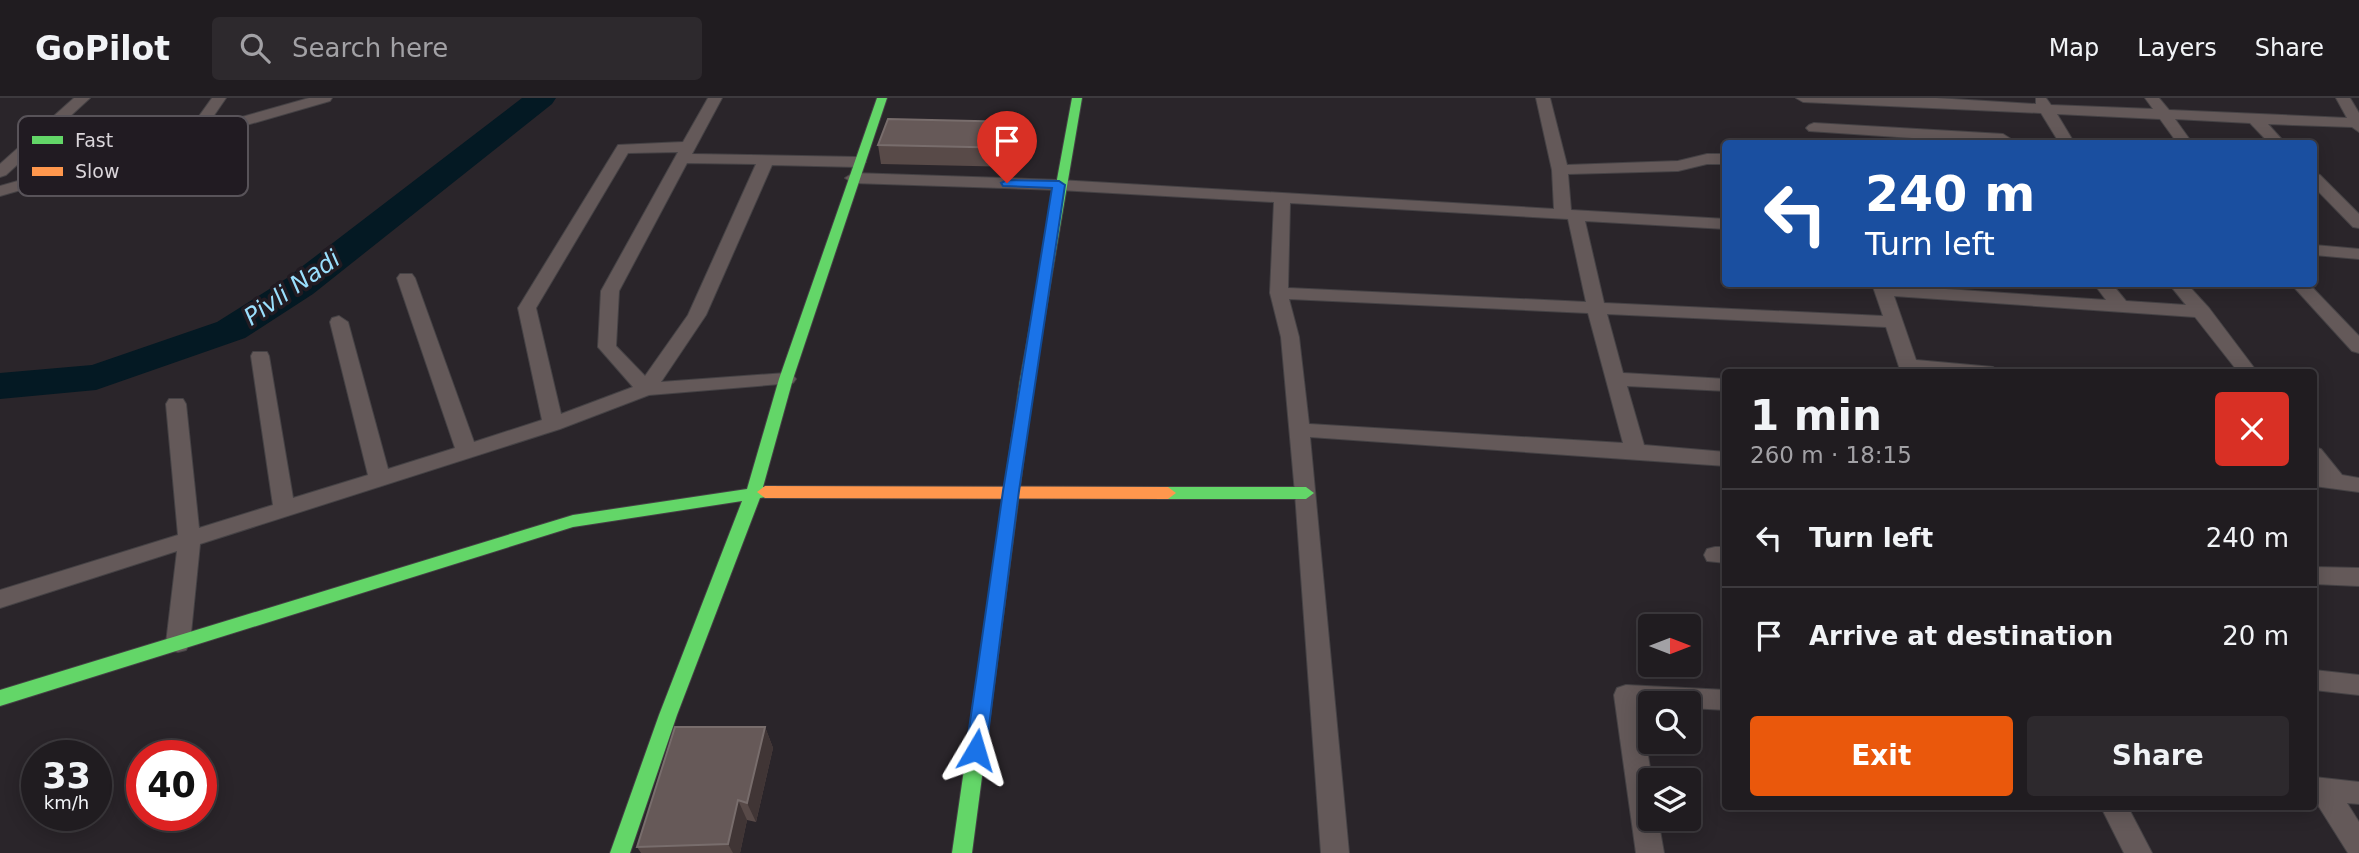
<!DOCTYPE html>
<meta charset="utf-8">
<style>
:root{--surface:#201c20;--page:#2d292d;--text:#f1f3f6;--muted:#a2a1a5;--line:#3d3a3e;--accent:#ea580c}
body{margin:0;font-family:"DejaVu Sans",sans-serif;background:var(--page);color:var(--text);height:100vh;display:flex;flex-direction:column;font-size:26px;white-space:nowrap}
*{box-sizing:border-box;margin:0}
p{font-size:23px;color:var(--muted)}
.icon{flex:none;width:38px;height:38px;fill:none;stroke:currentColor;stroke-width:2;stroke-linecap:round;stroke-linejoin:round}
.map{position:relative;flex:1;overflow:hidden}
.side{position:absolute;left:1722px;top:271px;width:595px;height:441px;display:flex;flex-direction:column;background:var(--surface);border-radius:7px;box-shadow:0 4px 18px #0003,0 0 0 2px var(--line)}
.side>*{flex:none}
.guide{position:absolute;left:1722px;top:42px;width:595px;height:147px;border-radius:7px;box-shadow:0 4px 18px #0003,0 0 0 2px var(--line);background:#1a4fa0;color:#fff;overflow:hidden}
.needle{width:46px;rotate:90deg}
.controls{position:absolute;left:1638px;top:516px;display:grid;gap:14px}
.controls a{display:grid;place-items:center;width:63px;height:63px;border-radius:7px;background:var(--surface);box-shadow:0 4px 18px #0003,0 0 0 2px var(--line);font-size:35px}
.speed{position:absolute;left:21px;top:642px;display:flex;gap:14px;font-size:35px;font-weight:700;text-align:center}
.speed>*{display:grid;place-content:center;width:91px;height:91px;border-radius:50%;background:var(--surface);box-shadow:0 4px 18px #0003,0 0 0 2px var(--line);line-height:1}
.speed small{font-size:18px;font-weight:400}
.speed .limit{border:10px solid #d22;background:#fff;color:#111}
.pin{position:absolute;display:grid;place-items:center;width:60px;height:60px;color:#fff;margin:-72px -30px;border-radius:50% 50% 50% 0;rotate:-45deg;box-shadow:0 0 7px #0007}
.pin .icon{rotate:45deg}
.me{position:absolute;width:77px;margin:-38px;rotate:7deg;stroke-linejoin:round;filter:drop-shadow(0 0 5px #0008)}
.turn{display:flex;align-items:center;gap:24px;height:147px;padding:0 28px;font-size:32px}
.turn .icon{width:91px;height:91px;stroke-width:2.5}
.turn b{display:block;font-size:49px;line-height:60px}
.round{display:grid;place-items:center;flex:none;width:74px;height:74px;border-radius:7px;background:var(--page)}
.overview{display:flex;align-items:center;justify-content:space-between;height:119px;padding:0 28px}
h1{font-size:42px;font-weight:700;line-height:52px}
.action{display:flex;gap:14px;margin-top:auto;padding:14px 28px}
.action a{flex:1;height:80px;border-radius:7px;background:var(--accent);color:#fff;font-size:28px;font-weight:700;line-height:80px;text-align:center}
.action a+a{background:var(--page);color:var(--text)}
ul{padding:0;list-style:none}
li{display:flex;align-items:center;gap:21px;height:98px;padding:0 28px;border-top:2px solid var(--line)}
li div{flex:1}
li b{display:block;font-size:26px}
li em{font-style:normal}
header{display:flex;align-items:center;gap:42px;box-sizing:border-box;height:98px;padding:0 35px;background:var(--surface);border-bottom:2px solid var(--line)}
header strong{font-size:33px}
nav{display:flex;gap:38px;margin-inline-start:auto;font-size:24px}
.search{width:490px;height:63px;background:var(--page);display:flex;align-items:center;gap:18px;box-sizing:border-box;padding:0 24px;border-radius:7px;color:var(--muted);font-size:26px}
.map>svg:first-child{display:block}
</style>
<header>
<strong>GoPilot</strong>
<div class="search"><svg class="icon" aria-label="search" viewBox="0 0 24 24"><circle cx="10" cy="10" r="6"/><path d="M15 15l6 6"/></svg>Search here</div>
<nav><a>Map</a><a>Layers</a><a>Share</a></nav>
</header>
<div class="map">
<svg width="2359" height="755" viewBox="0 0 2359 755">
<rect width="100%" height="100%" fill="#2a252a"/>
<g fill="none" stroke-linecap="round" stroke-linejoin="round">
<!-- river -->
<polygon fill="#041923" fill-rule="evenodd" points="522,0 556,0 552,6 313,196 245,240 96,292 0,301 0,275 92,267 217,224 287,180"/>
<!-- street casing -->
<g stroke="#454245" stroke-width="2">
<g id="street">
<polygon points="74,0 90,0 6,77 0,79 0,66"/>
<polygon points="212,0 226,0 206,29 309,0 332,0 330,3 0,98 0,88 187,35"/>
<path d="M708 0H722L692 56 858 59 866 64 858 69 772 67 706 217 661 284 786 275 793 277 796 281 793 285 649 297 560 331 200 446 190 545 186 552 178 554 170 552 166 545 177 453 0 510V492L178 437 166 306 169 301H183L186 306 199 430 273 407 251 258 253 254H267L269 258 293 400 368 377 330 224 332 220 339 218 348 224 388 371 455 350 397 180 400 176H412L415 180 474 344 542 322 518 210 618 47 683 44ZM678 54 601 193 598 249 633 289 561 316 536 210 628 55ZM687 65 756 66 688 217 645 278 616 248 619 193Z"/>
<path d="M1536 0H1550L1567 67 1678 63 1707 56H1726V66H1707L1678 73 1568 76 1571 112 1726 121V131L1585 123 1604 205 1883 218 1872 186 2106 202 2094 186H2112L2126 203 2186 207 2169 186H2187L2209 210 2258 275H2239L2195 219 1894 198 1916 262 1993 269 2002 275H1901L1886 229 1607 216 1623 275 1726 281V293L1627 288 1644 347 1726 354V368L1310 339 1349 755H1321L1295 395 1281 239 1270 195 1274 104 1059 92 853 85 845 80 853 75 1059 82 1554 111 1552 72ZM1290 105 1568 121 1586 204 1288 190ZM1289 201 1588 215 1623 345 1309 326 1299 239Z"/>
<polygon points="1796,0 1936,0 2036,6 2036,0 2046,0 2051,7 2153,11 2145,0 2159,0 2169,12 2347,20 2336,0 2350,0 2359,15 2359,34 2352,29 2268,26 2286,46 2270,46 2250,25 2175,21 2193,46 2178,46 2160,21 2057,16 2075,46 2060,46 2041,15 1803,4"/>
<polygon points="1814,25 2003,36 2011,41 2001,46 1809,33 1806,30 1809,27"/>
<polygon points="2314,75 2320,77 2359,116 2359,130 2353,129 2314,89"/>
<polygon points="2314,147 2359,151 2359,161 2314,157"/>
<polygon points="2291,186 2309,186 2359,238 2359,255 2352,253"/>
<polygon points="2314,349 2321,351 2342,377 2359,380 2359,394 2314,388 2314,374 2317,374 2314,370"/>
<polygon points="1715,449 1726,449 1726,465 1707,463 1704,457 1707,451"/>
<polygon points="2314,469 2359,470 2359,488 2314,486"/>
<polygon points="2314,572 2359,577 2359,597 2314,592"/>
<polygon points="1626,587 1726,592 1726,612 1689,610 1689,606 1640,608 1652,682 1650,721 1658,721 1664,755 1636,755 1614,597 1617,590"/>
<polygon points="2314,679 2359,684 2359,706 2347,705 2359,724 2359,755 2348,755 2314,701"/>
<polygon points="2101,709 2128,709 2152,755 2124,755"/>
</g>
</g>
<!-- fast casing -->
<g stroke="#454245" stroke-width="2">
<g id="fast">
<polygon points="877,0 887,0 793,281 763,389 771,390 773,394 771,398 760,400 677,617 630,755 610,755 659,617 742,403 573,429 0,608 0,592 573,417 747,391 779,281"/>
<polygon points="1072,0 1082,0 1034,282 972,755 952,755 1020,282"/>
<polygon points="1168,389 1306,389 1314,395 1306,401 1168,401 1160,395"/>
</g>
</g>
<!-- slow casing -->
<g stroke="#454245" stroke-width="2">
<polygon id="slow" points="765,388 1168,389 1176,395 1168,401 765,400 757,394"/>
</g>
<!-- street -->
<use href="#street" fill="#645959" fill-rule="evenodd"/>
<!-- fast -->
<use href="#fast" fill="#63d668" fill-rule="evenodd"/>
<!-- slow -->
<use href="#slow" fill="#ff974d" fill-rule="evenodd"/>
</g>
<!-- wall -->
<g fill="#584a48">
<polygon points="1023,24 1025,43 1018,69 881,66 878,47"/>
<polygon points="765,629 773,650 756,724 747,722 740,755 641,755 637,749"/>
</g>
<!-- shaded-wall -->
<g fill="#403535">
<polygon points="1023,24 1025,43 1018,69 1016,50"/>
<polygon points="765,629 773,650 756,724 747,705"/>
<polygon points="738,702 747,722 740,755 733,755 728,746"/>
</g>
<!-- building -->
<g fill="#665958" stroke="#786d6c" stroke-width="2">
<polygon points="888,21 1023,24 1016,50 878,47"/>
<polygon points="675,629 765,629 747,705 738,702 728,746 637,749"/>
</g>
<!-- route -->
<polygon fill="#1a73e8" stroke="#114b97" stroke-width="2" points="1007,82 1059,83 1065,87 1019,393 986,652 983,657 976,660 969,657 966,652 1003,393 1052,90 1003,88 1001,85"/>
<g text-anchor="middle" stroke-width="7" stroke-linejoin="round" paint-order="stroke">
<!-- water labels -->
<g font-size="24" font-style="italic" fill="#9adffd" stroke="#211b22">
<text transform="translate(292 190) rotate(-35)" y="8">Pivli Nadi</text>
</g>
</g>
<!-- legend -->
<rect x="18" y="18" width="230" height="80" rx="10" fill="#211b22" stroke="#585359" stroke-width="2"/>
<rect x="32" y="38" width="31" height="8" fill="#63d668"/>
<rect x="32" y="69" width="31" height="9" fill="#ff974d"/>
<g font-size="19" fill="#dad5da">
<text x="75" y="49">Fast</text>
<text x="75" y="80">Slow</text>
</g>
</svg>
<div class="controls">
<a><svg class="needle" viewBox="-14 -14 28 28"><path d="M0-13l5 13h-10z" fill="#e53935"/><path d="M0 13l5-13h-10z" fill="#a2a1a5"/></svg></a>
<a><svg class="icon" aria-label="search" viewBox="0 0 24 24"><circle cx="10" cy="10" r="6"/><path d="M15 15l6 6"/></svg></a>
<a><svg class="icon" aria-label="layers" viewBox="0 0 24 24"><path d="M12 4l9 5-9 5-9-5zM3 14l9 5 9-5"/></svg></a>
</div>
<div class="speed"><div>33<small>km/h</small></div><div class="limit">40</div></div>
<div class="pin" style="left:1007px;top:85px;background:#d93025"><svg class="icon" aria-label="arrive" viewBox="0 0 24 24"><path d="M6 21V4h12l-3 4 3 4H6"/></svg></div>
<svg class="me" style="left:976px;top:652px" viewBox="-20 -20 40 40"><path d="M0-17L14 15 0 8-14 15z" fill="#1a73e8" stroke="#fff" stroke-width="4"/></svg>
<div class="guide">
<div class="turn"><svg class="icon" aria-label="left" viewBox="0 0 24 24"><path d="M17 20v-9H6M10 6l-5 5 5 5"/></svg><div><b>240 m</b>Turn left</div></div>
</div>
<section class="side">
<div class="overview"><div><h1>1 min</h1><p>260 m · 18:15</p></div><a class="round" style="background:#d93025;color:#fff"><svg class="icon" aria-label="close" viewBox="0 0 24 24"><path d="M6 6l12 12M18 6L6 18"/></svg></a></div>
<ul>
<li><svg class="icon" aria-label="left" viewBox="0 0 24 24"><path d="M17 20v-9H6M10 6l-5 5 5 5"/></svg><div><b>Turn left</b></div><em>240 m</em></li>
<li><svg class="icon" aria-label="arrive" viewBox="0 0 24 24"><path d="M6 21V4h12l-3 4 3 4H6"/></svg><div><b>Arrive at destination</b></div><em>20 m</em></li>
</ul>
<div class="action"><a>Exit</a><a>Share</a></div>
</section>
</div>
